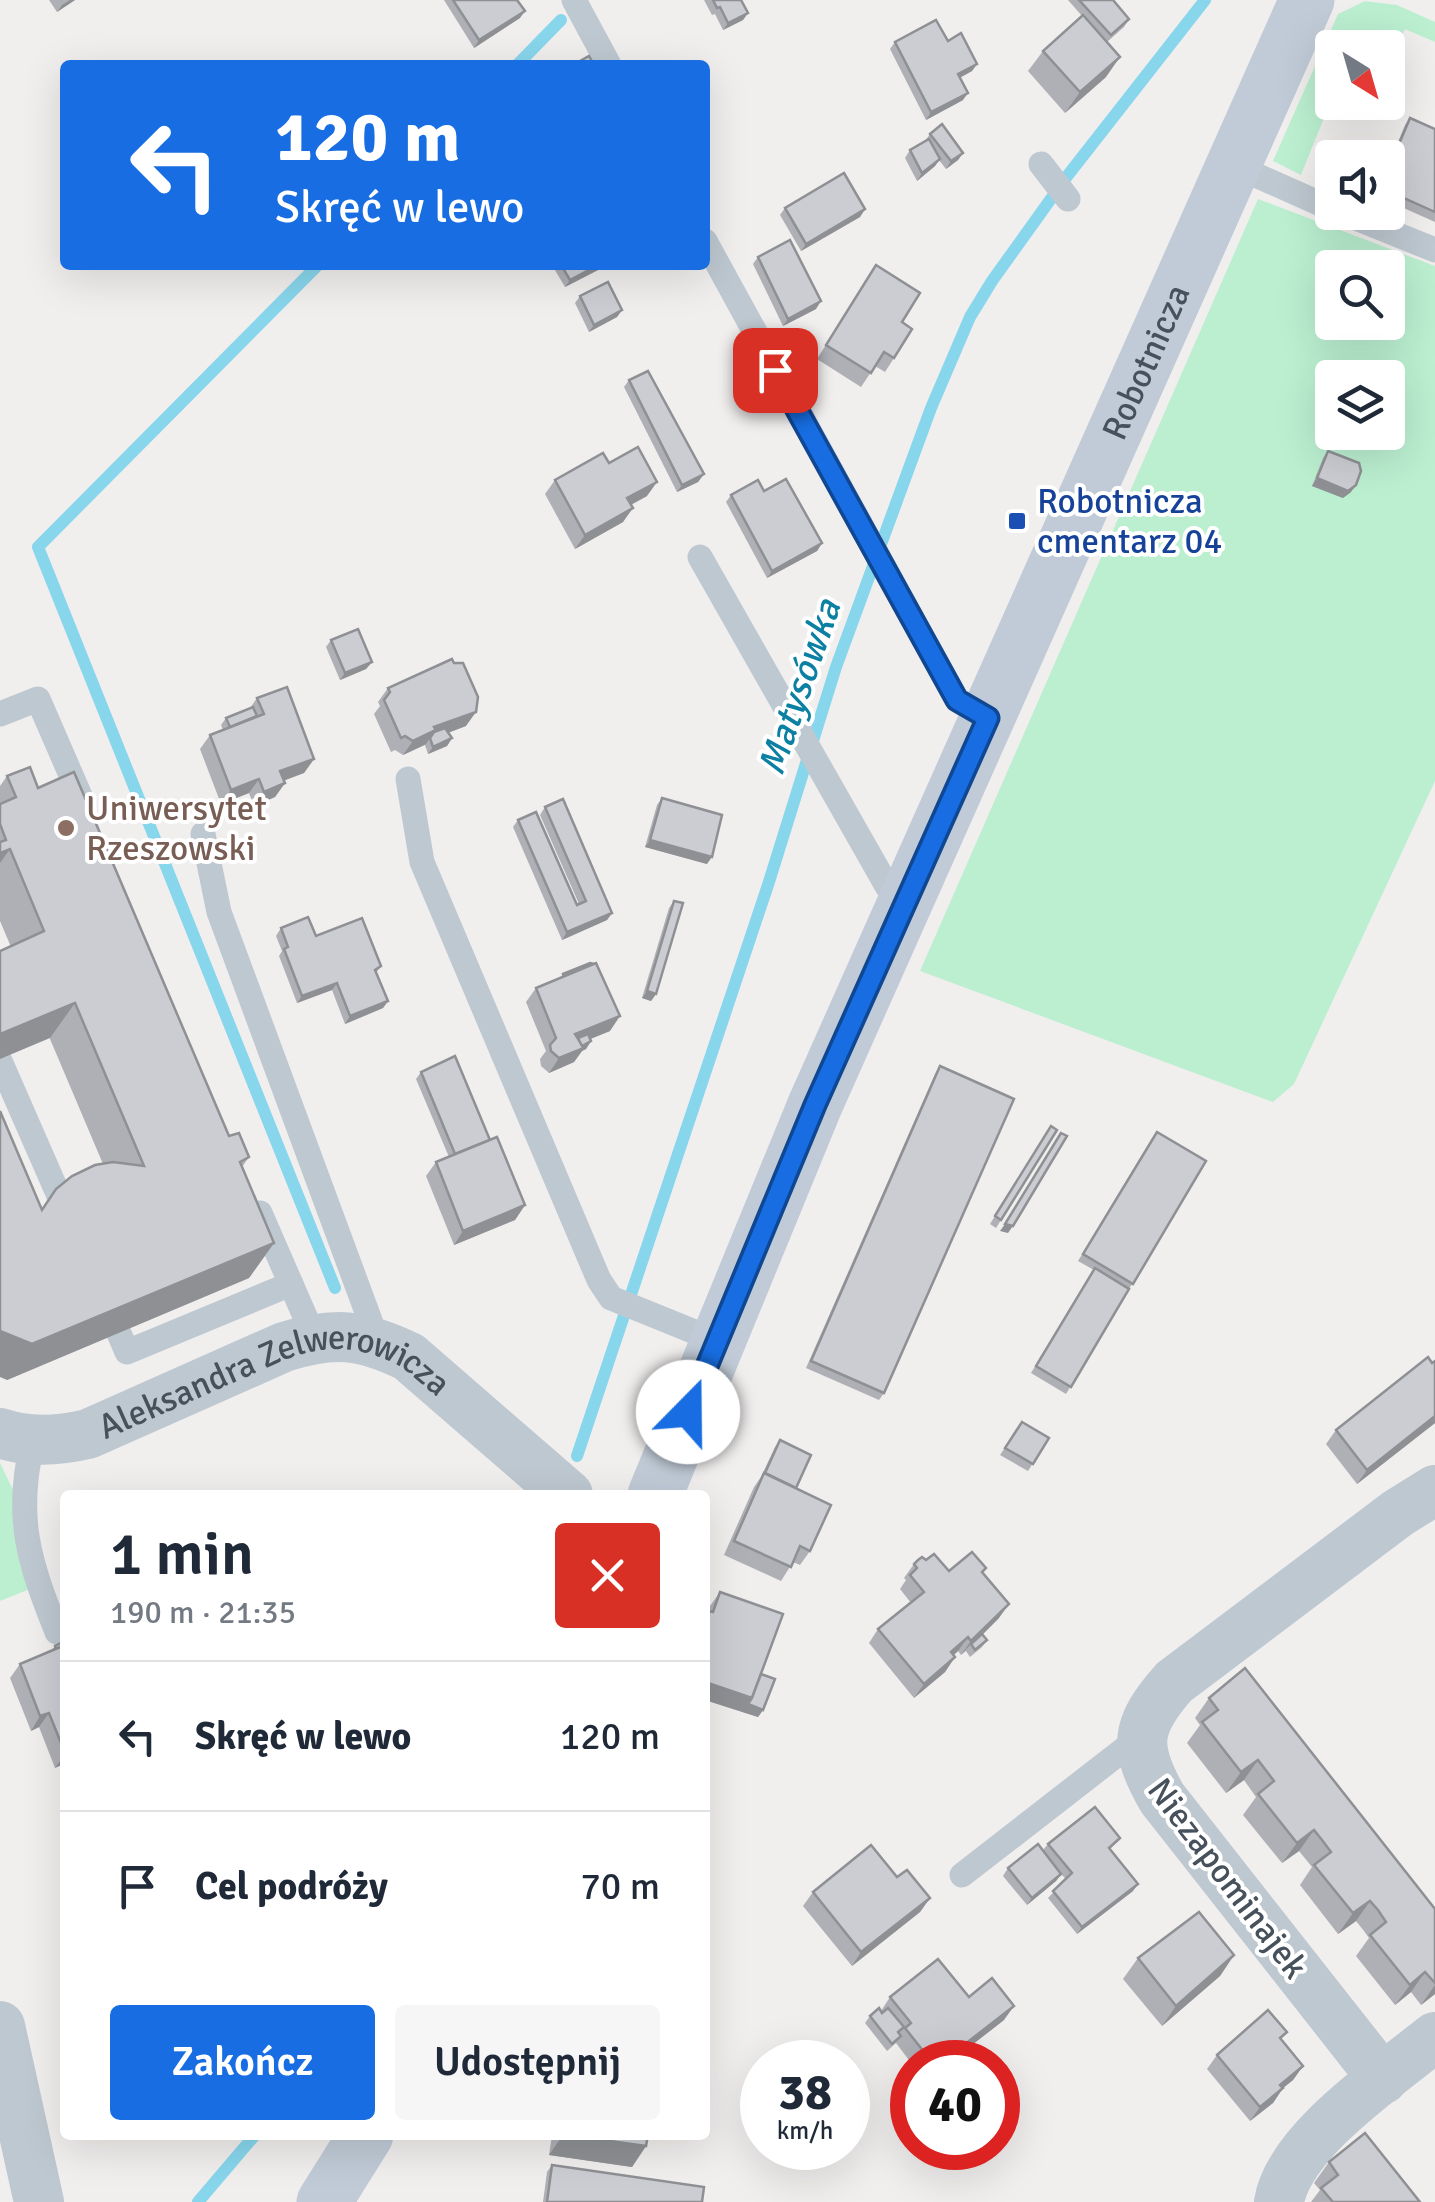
<!DOCTYPE html>
<html lang="pl">
<meta charset="utf-8">
<style>
:root{--surface:#fff;--page:#f6f6f7;--text:#1f2937;--muted:#747a83;--line:#e0e1e3;--accent:#176de1}
body{margin:0;font-family:Signika,sans-serif;background:var(--page);color:var(--text);height:100vh;display:flex;flex-direction:column;font-size:38px;white-space:nowrap}
*{box-sizing:border-box;margin:0}
p{font-size:32px;color:var(--muted)}
.icon{flex:none;width:55px;height:55px;fill:none;stroke:currentColor;stroke-width:2;stroke-linecap:round;stroke-linejoin:round}
.map{position:relative;flex:1;overflow:hidden}
.panel{position:absolute;left:60px;top:1490px;width:650px;height:650px;display:flex;flex-direction:column;background:var(--surface);border-radius:10px;box-shadow:0 10px 40px #0002}
.panel>*{flex:none}
.hud{position:absolute;left:60px;top:60px;width:650px;height:210px;border-radius:10px;box-shadow:0 10px 40px #0002;background:#176de1;color:#fff;overflow:hidden}
.needle{width:65px;rotate:143deg}
.controls{position:absolute;left:1315px;top:30px;display:grid;gap:20px}
.controls a{display:grid;place-items:center;width:90px;height:90px;border-radius:10px;background:var(--surface);box-shadow:0 10px 40px #0002;font-size:50px}
.speed{position:absolute;left:740px;top:2040px;display:flex;gap:20px;font-size:50px;font-weight:700;text-align:center}
.speed>*{display:grid;place-content:center;width:130px;height:130px;border-radius:50%;background:var(--surface);box-shadow:0 10px 40px #0002;line-height:1}
.speed small{font-size:25px;font-weight:400}
.speed .limit{border:15px solid #d22;background:#fff;color:#111}
.pin{position:absolute;display:grid;place-items:center;width:85px;height:85px;color:#fff;margin:-42px;border-radius:20px;box-shadow:0 5px 15px #0006}
.me{position:absolute;width:110px;margin:-55px;rotate:22deg;stroke-linejoin:round;filter:drop-shadow(0 0 8px #0008)}
.turn{display:flex;align-items:center;gap:35px;height:210px;padding:0 50px;font-size:45px}
.turn .icon{width:130px;height:130px;stroke-width:2.5}
.turn b{display:block;font-size:70px;line-height:85px}
.round{display:grid;place-items:center;flex:none;width:105px;height:105px;border-radius:10px;background:var(--page)}
.head{display:flex;align-items:center;justify-content:space-between;height:170px;padding:0 50px}
h1{font-size:60px;font-weight:600;line-height:75px}
.cta{display:flex;gap:20px;margin-top:auto;padding:20px 50px}
.cta a{flex:1;height:115px;border-radius:10px;background:var(--accent);color:#fff;font-size:40px;font-weight:600;line-height:115px;text-align:center}
.cta a+a{background:var(--page);color:var(--text)}
ul{padding:0;list-style:none}
li{display:flex;align-items:center;gap:30px;height:150px;padding:0 50px;border-top:2px solid var(--line)}
li div{flex:1}
li b{display:block;font-size:38px}
li em{font-style:normal}
.map>svg:first-child{display:block}
</style>
<div class="map">
<svg width="1435" height="2202" viewBox="0 0 1435 2202">
<rect width="100%" height="100%" fill="#f1eeee"/>
<!-- green -->
<g fill="#bbefd0" fill-rule="evenodd">
<polygon points="1365,1 1397,5 1435,22 1435,42 1405,29 1388,67 1388,48 1332,48 1332,98 1301,175 1273,161 1338,14"/>
<path d="M1258 199 1435 266V781L1294 1084 1273 1102 920 971ZM1332 268H1388V322H1332ZM1332 378H1388V432H1332Z"/>
<polygon points="0,1463 14,1492 13,1527 30,1589 0,1601"/>
</g>
<g fill="none" stroke-linecap="round" stroke-linejoin="round">
<!-- stream -->
<g stroke="#88d6ec" stroke-width="12">
<polyline points="517,65 561,20"/>
<polyline points="318,265 38,547 335,1288"/>
<polyline points="577,1456 768,885 836,667 931,408 970,317 992,281 1068,175 1205,0"/>
<polyline points="198,2202 255,2135"/>
</g>
<!-- lane -->
<g stroke="#bec8d0" stroke-width="25">
<polyline points="574,0 609,65"/>
<polyline points="1041,164 1068,199"/>
<polyline points="1233,165 1332,209"/>
<polyline points="1341,212 1435,250"/>
<polyline points="705,241 957,700 988,718"/>
<polyline points="700,557 887,886 907,901"/>
<polyline points="0,714 38,699 84,805"/>
<polyline points="408,779 422,862 599,1280 611,1298 717,1341"/>
<polyline points="203,834 219,912 378,1342"/>
<polyline points="0,1061 70,1221"/>
<polyline points="260,1213 314,1337"/>
<polyline points="106,1303 127,1352 291,1284"/>
<path d="M33 1440C14 1517 29 1562 57 1632L65 1629"/>
<polyline points="962,1875 1141,1736"/>
</g>
<!-- street -->
<g stroke="#bec8d0" stroke-width="50">
<path id="s1" d="M0 1433C29 1443 58 1441 88 1434L284 1347C334 1331 362 1334 409 1357L568 1495"/>
<polyline points="0,2026 39,2202"/>
<path d="M1383 2079 1162 1798C1133 1747 1135 1726 1174 1682L1398 1513 1435 1490"/>
<path d="M1279 2202C1289 2141 1388 2075 1435 2037"/>
</g>
<!-- secondary -->
<g stroke="#c0cbd7" stroke-width="55">
<path id="s2" d="M655 1495 815 1105 1307 0"/>
<polyline points="324,2202 366,2135"/>
</g>
</g>
<!-- wall -->
<g fill="#afb0b5">
<polygon points="49,0 75,0 57,12"/>
<polygon points="444,0 517,0 520,18 474,48"/>
<polygon points="704,0 742,0 748,13 743,20 723,30 715,14 712,15"/>
<polygon points="1068,0 1113,0 1129,19 1124,27 1107,42 1106,77 1065,113 1028,71 1043,51 1082,16"/>
<polygon points="948,41 977,64 972,71 960,78 963,100 926,120 890,49 895,42"/>
<polygon points="1410,118 1435,129 1435,222 1388,201 1388,166 1405,125"/>
<polygon points="930,134 963,153 958,160 946,169 939,160 935,166 917,181 905,158 910,150 925,141"/>
<polygon points="785,208 865,209 860,217 801,251 780,215"/>
<polygon points="758,257 816,309 783,326 753,264"/>
<polygon points="552,265 601,265 598,270 565,287"/>
<polygon points="876,265 902,322 894,358 885,372 875,366 861,387 817,359"/>
<polygon points="580,296 622,310 617,317 589,332 575,303"/>
<polygon points="629,380 704,474 698,482 677,492 624,387"/>
<polygon points="1328,451 1351,492 1343,498 1312,486 1323,458"/>
<polygon points="609,463 647,496 631,505 623,522 575,549 545,494 555,480"/>
<polygon points="764,491 822,543 817,551 767,578 726,502 731,495"/>
<polygon points="331,640 372,662 366,669 340,680 326,647"/>
<polygon points="388,688 466,726 448,733 452,738 447,746 428,754 425,745 403,755 395,750 391,752 374,714 380,706 378,702"/>
<polygon points="257,698 314,759 304,773 283,780 285,783 275,797 254,806 249,793 221,804 200,749 210,735 223,730 221,725 226,718 250,708"/>
<polygon points="7,776 38,788 229,1136 249,1157 242,1167 274,1243 249,1278 7,1380 42,1210 103,1164 0,921 0,786"/>
<polygon points="662,798 707,864 645,847 657,805"/>
<polygon points="545,807 612,913 607,920 562,940 513,827 518,820 577,905 579,904 540,815"/>
<polygon points="674,901 656,994 651,1001 642,998 669,908"/>
<polygon points="281,928 316,936 381,966 376,973 388,1001 383,1008 345,1024 332,990 297,1003 279,956 282,951 276,936"/>
<polygon points="563,974 610,1031 590,1039 591,1041 586,1049 582,1051 574,1062 549,1073 541,1066 540,1059 546,1051 526,1002 536,988 560,978"/>
<polygon points="940,1066 884,1393 879,1400 806,1368 935,1074"/>
<polygon points="421,1072 490,1140 525,1205 515,1220 454,1245 426,1176 436,1162 449,1157 416,1079"/>
<polygon points="1051,1126 1057,1130 996,1228 990,1224"/>
<polygon points="1152,1139 1206,1161 1066,1394 1031,1373 1094,1270 1078,1261"/>
<polygon points="1435,1361 1435,1423 1357,1484 1326,1444 1336,1430"/>
<polygon points="1022,1422 1049,1438 1028,1471 1000,1455"/>
<polygon points="780,1440 796,1488 810,1551 800,1565 793,1562 781,1581 724,1555 754,1487 761,1477 775,1447"/>
<polygon points="926,1560 949,1571 983,1573 999,1618 983,1634 987,1640 982,1647 970,1657 966,1651 961,1655 958,1651 954,1655 955,1657 945,1672 914,1698 869,1643 878,1629 911,1603 900,1589 906,1580 904,1578 914,1564"/>
<polygon points="720,1592 761,1674 763,1710 758,1717 705,1700 705,1618 710,1606"/>
<polygon points="65,1641 65,1763 55,1768 39,1727 31,1731 10,1678 20,1664 51,1651 55,1646"/>
<polygon points="1209,1698 1435,1909 1435,1994 1421,2005 1411,1992 1395,2005 1356,1956 1369,1938 1364,1931 1356,1921 1338,1934 1300,1885 1312,1867 1299,1851 1282,1863 1243,1815 1256,1797 1244,1780 1226,1793 1187,1743 1200,1725 1195,1718"/>
<polygon points="1120,1838 1110,1849 1133,1891 1077,1934 1048,1898 1066,1879 1061,1874 1056,1881 1027,1905 1003,1876 1008,1868 1043,1850 1048,1844"/>
<polygon points="813,1892 930,1898 920,1912 852,1966 803,1906"/>
<polygon points="1234,1955 1220,1976 1162,2026 1123,1979 1138,1958"/>
<polygon points="890,1997 969,1997 1004,2020 950,2062 912,2062 912,2064 896,2043 887,2051 865,2023 870,2016 881,2011"/>
<polygon points="1287,2032 1281,2039 1303,2066 1293,2080 1283,2088 1273,2103 1250,2121 1207,2069 1217,2055"/>
<polygon points="552,2135 648,2135 646,2146 632,2167 549,2155"/>
<polygon points="1329,2162 1420,2202 1311,2202 1320,2190 1314,2183"/>
<polygon points="552,2165 702,2202 543,2202 547,2172"/>
</g>
<!-- shaded-wall -->
<g fill="#8e9094">
<polygon points="70,0 75,0 57,12 62,5"/>
<polygon points="525,11 520,18 474,48 479,40"/>
<polygon points="748,13 743,20 723,30 728,23"/>
<polygon points="1120,57 1106,77 1065,113 1080,92"/>
<polygon points="977,64 972,71 953,81 958,74"/>
<polygon points="968,93 963,100 926,120 931,112"/>
<polygon points="963,153 958,160 946,169 951,161"/>
<polygon points="940,159 935,166 917,181 922,173"/>
<polygon points="865,209 860,217 801,251 806,244"/>
<polygon points="598,265 601,265 598,270 565,287 570,280"/>
<polygon points="821,301 816,309 783,326 788,319"/>
<polygon points="622,310 617,317 589,332 594,325"/>
<polygon points="704,474 698,482 677,492 682,485"/>
<polygon points="1317,478 1356,485 1351,492 1343,498 1312,486"/>
<polygon points="657,482 647,496 617,512 627,498"/>
<polygon points="633,508 623,522 575,549 585,535"/>
<polygon points="822,543 817,551 767,578 772,571"/>
<polygon points="372,662 366,669 340,680 345,673"/>
<polygon points="476,712 466,726 431,739 430,738 426,744 403,755 413,741 434,727"/>
<polygon points="452,738 447,746 428,754 433,747"/>
<polygon points="314,759 304,773 270,786 280,771"/>
<polygon points="259,779 249,793 221,804 231,790"/>
<polygon points="285,783 275,797 254,806 264,792"/>
<polygon points="650,840 712,857 707,864 645,847"/>
<polygon points="10,849 0,863 0,853"/>
<polygon points="612,913 607,920 562,940 567,932"/>
<polygon points="337,983 332,990 297,1003 302,996"/>
<polygon points="647,991 656,994 651,1001 642,998"/>
<polygon points="388,1001 383,1008 345,1024 350,1016"/>
<polygon points="75,1003 50,1038 0,1059 0,1034"/>
<polygon points="620,1016 610,1031 573,1046 575,1034"/>
<polygon points="591,1041 586,1049 582,1051 574,1062 549,1073 559,1058"/>
<polygon points="525,1205 515,1220 454,1245 463,1231"/>
<polygon points="1005,1224 1013,1226 1008,1233 1000,1231"/>
<polygon points="274,1243 249,1278 7,1380 0,1377 0,1331"/>
<polygon points="1435,1416 1435,1423 1357,1484 1367,1470"/>
<polygon points="1009,1604 999,1618 972,1645 971,1644 961,1655 971,1641"/>
<polygon points="968,1637 958,1651 941,1666 951,1652"/>
<polygon points="955,1657 945,1672 914,1698 924,1684"/>
<polygon points="705,1682 752,1698 763,1710 758,1717 705,1700"/>
<polygon points="49,1713 39,1727 31,1731 40,1716"/>
<polygon points="65,1754 65,1763 55,1768"/>
<polygon points="1258,1760 1244,1780 1226,1793 1241,1772"/>
<polygon points="1314,1830 1299,1851 1282,1863 1297,1843"/>
<polygon points="1061,1874 1056,1881 1027,1905 1032,1898"/>
<polygon points="1138,1884 1133,1891 1077,1934 1082,1927"/>
<polygon points="930,1898 920,1912 852,1966 861,1952"/>
<polygon points="1370,1901 1356,1921 1338,1934 1353,1913"/>
<polygon points="1234,1955 1220,1976 1162,2026 1176,2006"/>
<polygon points="1425,1972 1411,1992 1395,2005 1410,1985"/>
<polygon points="1435,1985 1435,1994 1421,2005"/>
<polygon points="1014,2006 1004,2020 950,2062 942,2062"/>
<polygon points="1303,2066 1293,2080 1273,2096 1283,2088 1273,2103 1250,2121 1260,2107 1280,2085"/>
<polygon points="563,2135 646,2146 632,2167 549,2155"/>
</g>
<!-- building -->
<g fill="#cbcdd3" stroke="#8e9094" stroke-width="2.5">
<polygon points="453,0 517,0 525,11 479,40"/>
<polygon points="713,0 741,0 748,13 728,23 720,7 717,8"/>
<polygon points="1079,0 1113,0 1129,19 1111,35"/>
<polygon points="1083,15 1120,57 1080,92 1043,51"/>
<polygon points="936,20 948,41 961,33 977,64 958,74 968,93 931,112 895,42"/>
<polygon points="589,56 594,65 573,65"/>
<polygon points="1410,118 1435,129 1435,212 1388,191 1388,170"/>
<polygon points="942,124 963,153 951,161 930,134"/>
<polygon points="929,139 940,159 922,173 910,150"/>
<polygon points="844,173 865,209 806,244 785,208"/>
<polygon points="790,240 821,301 788,319 758,257"/>
<polygon points="561,265 598,265 570,280"/>
<polygon points="876,265 920,293 902,322 912,329 894,358 884,352 871,373 826,345"/>
<polygon points="608,282 622,310 594,325 580,296"/>
<polygon points="648,371 704,474 682,485 629,380"/>
<polygon points="638,447 657,482 627,498 633,508 585,535 555,480 603,453 609,463"/>
<polygon points="1328,451 1359,463 1361,471 1356,485 1348,491 1317,478"/>
<polygon points="786,479 822,543 772,571 731,495 758,480 764,491"/>
<polygon points="358,629 372,662 345,673 331,640"/>
<polygon points="452,659 454,663 463,663 478,697 476,712 434,727 436,730 413,741 405,736 401,738 384,700 390,692 388,688"/>
<polygon points="287,687 314,759 280,771 285,783 264,792 259,779 231,790 210,735 264,714 257,698"/>
<polygon points="253,707 257,716 230,727 226,718"/>
<polygon points="445,728 452,738 433,747 430,738 434,732"/>
<polygon points="30,767 38,788 74,772 229,1136 239,1133 249,1157 240,1162 274,1243 32,1344 0,1331 0,1111 42,1210 56,1189 72,1176 95,1165 113,1162 144,1166 75,1003 0,1034 0,951 44,931 10,849 0,853 0,842 6,840 0,824 0,804 16,797 7,776"/>
<polygon points="662,798 722,815 712,857 650,840"/>
<polygon points="563,799 612,913 567,932 518,820 536,812 577,905 586,901 545,807"/>
<polygon points="674,901 683,903 656,994 647,991"/>
<polygon points="308,917 316,936 362,918 381,966 375,970 388,1001 350,1016 337,983 302,996 284,949 288,947 281,928"/>
<polygon points="590,963 594,964 564,976 563,974"/>
<polygon points="596,963 620,1016 575,1034 584,1048 559,1058 551,1051 550,1045 556,1038 536,988"/>
<polygon points="588,1034 591,1041 582,1046 578,1038"/>
<polygon points="455,1056 490,1140 455,1154 421,1072"/>
<polygon points="940,1066 1014,1099 884,1393 811,1361"/>
<polygon points="1051,1126 1057,1130 1001,1220 995,1216"/>
<polygon points="1157,1132 1206,1161 1133,1284 1083,1254"/>
<polygon points="1061,1133 1067,1136 1013,1226 1005,1224"/>
<polygon points="497,1137 525,1205 463,1231 436,1162"/>
<polygon points="1095,1268 1129,1289 1071,1387 1036,1366"/>
<polygon points="1428,1357 1432,1363 1435,1361 1435,1416 1367,1470 1336,1430"/>
<polygon points="1022,1422 1049,1438 1033,1464 1005,1448"/>
<polygon points="780,1440 811,1455 796,1488 765,1473"/>
<polygon points="764,1473 831,1505 810,1551 800,1546 791,1567 734,1541"/>
<polygon points="972,1552 986,1568 982,1572 1009,1604 971,1641 968,1637 951,1652 955,1657 924,1684 878,1629 924,1592 910,1575 917,1568 914,1564 918,1560 922,1557 926,1560 934,1554 949,1571"/>
<polygon points="720,1592 783,1614 752,1698 705,1682 705,1621 710,1611 713,1612"/>
<polygon points="982,1634 987,1640 975,1650 971,1644"/>
<polygon points="65,1641 65,1646 56,1649 55,1646"/>
<polygon points="65,1645 65,1753 49,1713 40,1716 20,1664"/>
<polygon points="1245,1668 1435,1909 1435,1983 1425,1972 1410,1985 1370,1935 1386,1922 1378,1910 1370,1901 1353,1913 1314,1865 1331,1852 1322,1840 1314,1830 1297,1843 1258,1794 1274,1781 1258,1760 1241,1772 1202,1722 1218,1710 1209,1698"/>
<polygon points="761,1674 775,1679 763,1710 748,1704 752,1698"/>
<polygon points="1095,1807 1120,1838 1109,1848 1138,1884 1082,1927 1053,1891 1072,1873 1048,1844"/>
<polygon points="1038,1844 1061,1874 1032,1898 1008,1868"/>
<polygon points="871,1845 897,1877 907,1870 930,1898 861,1952 813,1892"/>
<polygon points="1199,1912 1234,1955 1176,2006 1138,1958"/>
<polygon points="938,1959 969,1997 992,1978 1014,2006 942,2062 932,2062 905,2028 911,2023 890,1997"/>
<polygon points="879,2008 882,2013 888,2008 904,2027 898,2032 901,2036 892,2044 870,2016"/>
<polygon points="1268,2010 1287,2032 1280,2038 1303,2066 1280,2085 1283,2088 1260,2107 1217,2055"/>
<polygon points="1365,2133 1420,2202 1333,2202 1321,2188 1338,2175 1329,2162"/>
<polygon points="567,2135 648,2135 646,2146"/>
<polygon points="552,2165 704,2187 702,2202 547,2202"/>
</g>
<g fill="none" stroke-linecap="round" stroke-linejoin="round">
<!-- route casing -->
<g stroke="#0f4792" stroke-width="25">
<polyline id="route" points="688,1412 815,1105 988,718 957,700 775,370"/>
</g>
<!-- route -->
<use href="#route" stroke="#176de1" stroke-width="18"/>
</g>
<!-- markers -->
<rect fill="#1a4fb4" stroke="#fff" stroke-width="4" x="1007" y="511" width="20" height="20" rx="5"/>
<circle fill="#8d6e63" stroke="#fff" stroke-width="4" cx="66" cy="828" r="10"/>
<g text-anchor="middle" stroke-width="8" stroke-linejoin="round" paint-order="stroke">
<!-- street labels -->
<g font-size="35" fill="#46515c" stroke="#fff">
<text dy="12" stroke="none"><textPath href="#s2" startOffset="1235">Robotnicza</textPath></text>
<text dy="12" stroke="none"><textPath href="#s1" startOffset="292">Aleksandra Zelwerowicza</textPath></text>
<text transform="translate(1228 1878) rotate(53)" y="12">Niezapominajek</text>
</g>
<!-- transit labels -->
<g font-size="35" fill="#164399" stroke="#fff" text-anchor="start">
<text x="1037" y="513">Robotnicza<tspan x="1037" dy="40">cmentarz 04</tspan></text>
</g>
<!-- education labels -->
<g font-size="35" fill="#785e54" stroke="#fff" text-anchor="start">
<text x="86" y="820">Uniwersytet<tspan x="86" dy="40">Rzeszowski</tspan></text>
</g>
<!-- water labels -->
<g font-size="38" font-style="italic" fill="#0b80a2" stroke="#fff">
<text transform="translate(799 687) rotate(-71)" y="13">Matysówka</text>
</g>
</g>
</svg>
<div class="controls">
<a><svg class="needle" viewBox="-14 -14 28 28"><path d="M0-13l5 13h-10z" fill="#e53935"/><path d="M0 13l5-13h-10z" fill="#747a83"/></svg></a>
<a><svg class="icon" aria-label="sound" viewBox="0 0 24 24"><path d="M4 9h4l5-4v14l-5-4H4zM17 9q2 3 0 6"/></svg></a>
<a><svg class="icon" aria-label="search" viewBox="0 0 24 24"><circle cx="10" cy="10" r="6"/><path d="M15 15l6 6"/></svg></a>
<a><svg class="icon" aria-label="layers" viewBox="0 0 24 24"><path d="M12 4l9 5-9 5-9-5zM3 14l9 5 9-5"/></svg></a>
</div>
<div class="speed"><div>38<small>km/h</small></div><div class="limit">40</div></div>
<div class="pin" style="left:775px;top:370px;background:#d93025"><svg class="icon" aria-label="arrive" viewBox="0 0 24 24"><path d="M6 21V4h12l-3 4 3 4H6"/></svg></div>
<svg class="me" style="left:688px;top:1412px" viewBox="-20 -20 40 40"><circle r="19" fill="#fff"/><path d="M0-13L10 11 0 6-10 11z" fill="#176de1"/></svg>
<div class="hud">
<div class="turn"><svg class="icon" aria-label="left" viewBox="0 0 24 24"><path d="M17 20v-9H6M10 6l-5 5 5 5"/></svg><div><b>120 m</b>Skręć w lewo</div></div>
</div>
<section class="panel">
<div class="head"><div><h1>1 min</h1><p>190 m · 21:35</p></div><a class="round" style="background:#d93025;color:#fff"><svg class="icon" aria-label="close" viewBox="0 0 24 24"><path d="M6 6l12 12M18 6L6 18"/></svg></a></div>
<ul>
<li><svg class="icon" aria-label="left" viewBox="0 0 24 24"><path d="M17 20v-9H6M10 6l-5 5 5 5"/></svg><div><b>Skręć w lewo</b></div><em>120 m</em></li>
<li><svg class="icon" aria-label="arrive" viewBox="0 0 24 24"><path d="M6 21V4h12l-3 4 3 4H6"/></svg><div><b>Cel podróży</b></div><em>70 m</em></li>
</ul>
<div class="cta"><a>Zakończ</a><a>Udostępnij</a></div>
</section>
</div>
